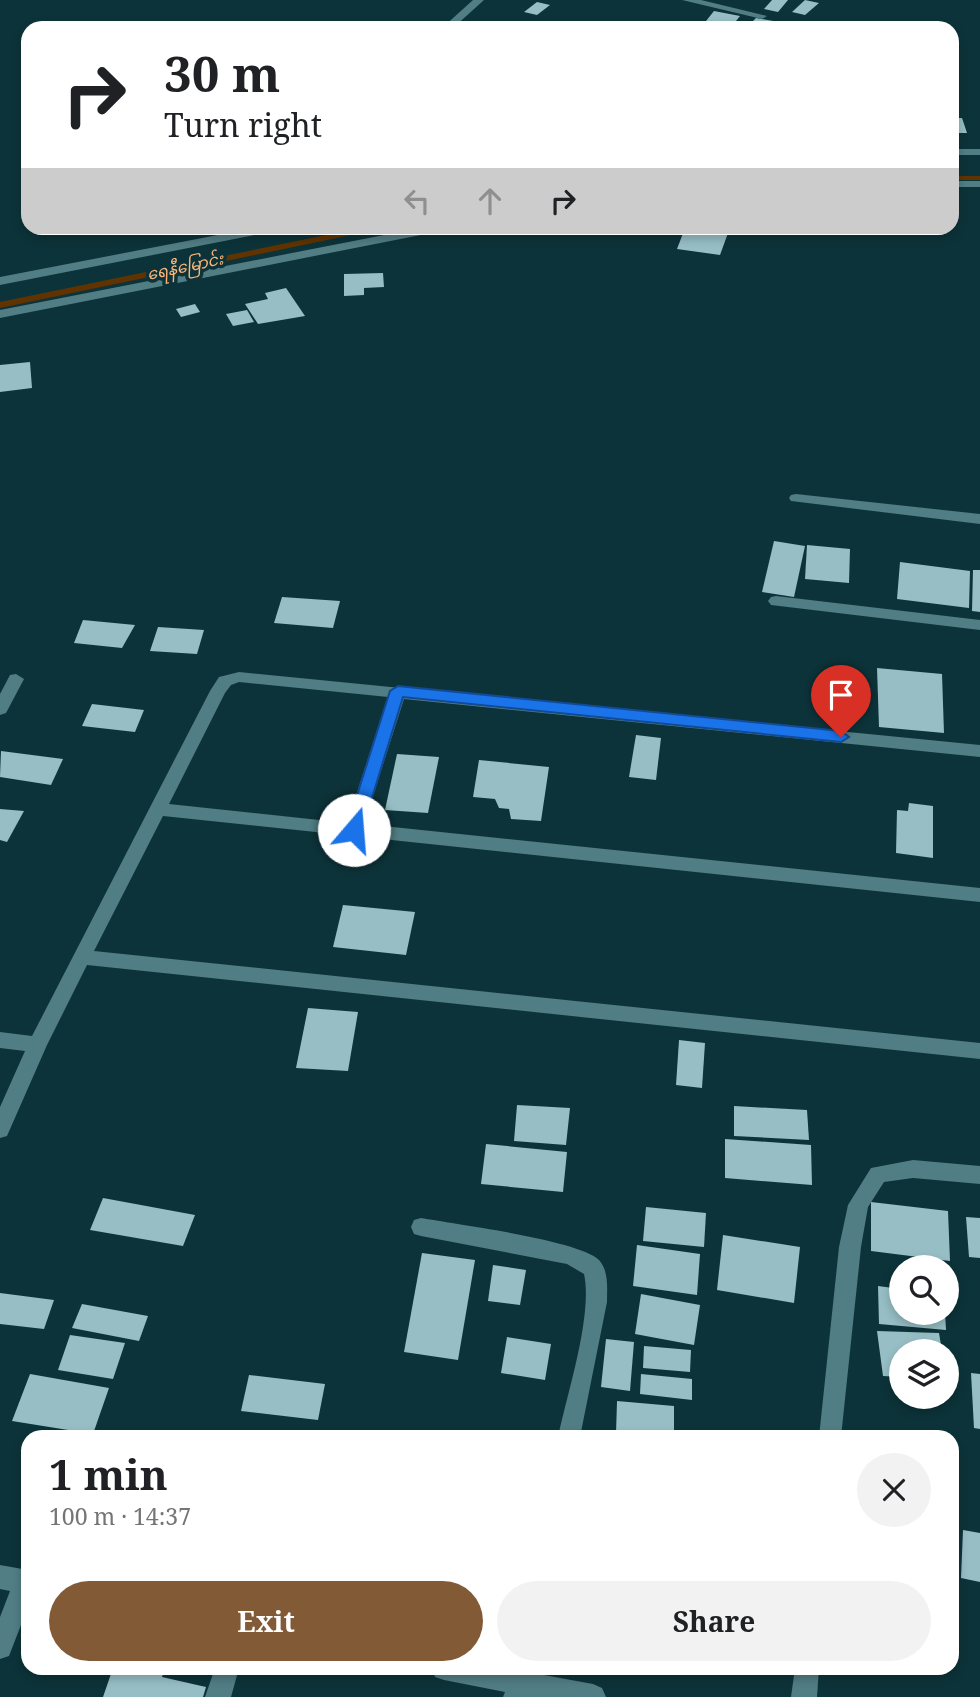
<!DOCTYPE html>
<meta charset="utf-8">
<style>
:root{--surface:#fff;--page:#f2f2f2;--text:#202124;--muted:#757577;--accent:#825a36}
body{margin:0;font-family:"Noto Serif","Noto Sans Myanmar",serif;background:var(--page);color:var(--text);height:100vh;display:flex;flex-direction:column;font-size:26px;white-space:nowrap}
*{box-sizing:border-box;margin:0}
p{font-size:23px;color:var(--muted)}
.icon{flex:none;width:38px;height:38px;fill:none;stroke:currentColor;stroke-width:2;stroke-linecap:round;stroke-linejoin:round}
.map{position:relative;flex:1;overflow:hidden}
.details{position:absolute;left:21px;top:1430px;width:938px;height:245px;display:flex;flex-direction:column;background:var(--surface);border-radius:21px;box-shadow:0 4px 10px #0003}
.details>*{flex:none}
.hud{position:absolute;left:21px;top:21px;width:938px;height:214px;border-radius:21px;box-shadow:0 4px 10px #0003;background:#fff;color:var(--text);overflow:hidden}
.buttons{position:absolute;left:889px;top:1255px;display:grid;gap:14px}
.buttons a{display:grid;place-items:center;width:70px;height:70px;border-radius:50%;background:var(--surface);box-shadow:0 4px 10px #0003;font-size:35px}
.pin{position:absolute;display:grid;place-items:center;width:60px;height:60px;color:#fff;margin:-72px -30px;border-radius:50% 50% 50% 0;rotate:-45deg;box-shadow:0 0 7px #0007}
.pin .icon{rotate:45deg}
.me{position:absolute;width:77px;margin:-38px;rotate:18deg;stroke-linejoin:round;filter:drop-shadow(0 0 5px #0008)}
.turn{display:flex;align-items:center;gap:24px;height:147px;padding:0 28px;font-size:32px}
.turn .icon{width:91px;height:91px;stroke-width:2.5}
.turn b{display:block;font-size:49px;line-height:60px}
.lanes{display:flex;align-items:center;height:66px;padding:0 28px;background:#0003;justify-content:center;gap:35px;direction:ltr}
.lanes .off{opacity:.35}
.round{display:grid;place-items:center;flex:none;width:74px;height:74px;border-radius:37px;background:var(--page)}
.head{display:flex;align-items:center;justify-content:space-between;height:119px;padding:0 28px}
h1{font-size:42px;font-weight:700;line-height:52px}
.action{display:flex;gap:14px;margin-top:auto;padding:14px 28px}
.action a{flex:1;height:80px;border-radius:42px;background:var(--accent);color:#fff;font-size:28px;font-weight:700;line-height:80px;text-align:center}
.action a+a{background:var(--page);color:var(--text)}
.map>svg:first-child{display:block}
</style>
<div class="map">
<svg width="980" height="1697" viewBox="0 0 980 1697">
<rect width="100%" height="100%" fill="#0c3339"/>
<g fill="none" stroke-linecap="round" stroke-linejoin="round">
<!-- stream -->
<g fill="#613300" fill-rule="evenodd">
<rect x="952" y="176" width="28" height="4"/>
<polygon points="360,228 374,228 370,231 0,308 0,302"/>
</g>
</g>
<!-- building -->
<g fill="#96bec4">
<polygon points="772,0 788,0 778,12 764,9"/>
<polygon points="805,0 819,3 805,15 792,12"/>
<polygon points="537,2 550,5 537,15 524,12"/>
<polygon points="714,11 740,16 732,26 706,21"/>
<polygon points="756,18 779,22 774,28 746,28"/>
<polygon points="952,118 962,118 967,133 952,133"/>
<polygon points="685,228 728,233 720,255 677,249"/>
<polygon points="383,273 384,287 364,288 364,295 344,296 344,274"/>
<polygon points="286,288 305,316 258,324 245,304 268,299 265,293"/>
<polygon points="195,304 200,312 181,317 176,309"/>
<polygon points="247,310 254,322 233,326 226,314"/>
<polygon points="30,362 32,388 0,392 0,365"/>
<polygon points="774,541 805,546 794,597 762,592"/>
<polygon points="807,545 850,549 849,583 805,579"/>
<polygon points="900,562 970,571 969,608 897,599"/>
<polygon points="973,570 980,570 980,612 972,611"/>
<polygon points="282,597 340,601 333,628 274,623"/>
<polygon points="83,620 135,625 122,648 74,643"/>
<polygon points="158,627 204,630 197,654 150,651"/>
<polygon points="877,668 942,674 944,733 879,727"/>
<polygon points="92,704 144,710 135,732 82,726"/>
<polygon points="636,735 661,738 656,780 629,777"/>
<polygon points="1,751 63,759 51,785 0,777"/>
<polygon points="397,754 439,757 428,813 385,810"/>
<polygon points="479,760 549,767 541,821 511,819 509,809 499,808 495,799 473,797"/>
<polygon points="909,803 933,806 933,858 896,853 897,810 908,811"/>
<polygon points="0,809 24,811 7,842 0,840"/>
<polygon points="343,905 415,912 406,955 333,947"/>
<polygon points="308,1008 358,1012 348,1071 296,1068"/>
<polygon points="679,1040 705,1043 702,1088 676,1085"/>
<polygon points="517,1105 570,1108 566,1145 514,1141"/>
<polygon points="734,1106 807,1110 809,1140 734,1136"/>
<polygon points="725,1139 811,1145 812,1185 725,1178"/>
<polygon points="486,1144 567,1152 563,1192 481,1184"/>
<polygon points="103,1198 195,1215 183,1246 90,1230"/>
<polygon points="871,1202 948,1211 950,1261 871,1251"/>
<polygon points="646,1207 706,1213 704,1247 643,1241"/>
<polygon points="966,1217 980,1218 980,1258 969,1257"/>
<polygon points="723,1235 800,1247 794,1303 717,1290"/>
<polygon points="637,1245 700,1254 697,1295 633,1286"/>
<polygon points="422,1253 475,1260 458,1360 404,1352"/>
<polygon points="493,1265 526,1270 520,1305 488,1301"/>
<polygon points="878,1286 901,1289 901,1312 945,1312 946,1330 879,1324"/>
<polygon points="0,1293 54,1300 44,1329 0,1324"/>
<polygon points="641,1294 700,1305 694,1345 635,1334"/>
<polygon points="82,1304 148,1316 139,1341 72,1328"/>
<polygon points="877,1331 939,1333 942,1351 901,1351 901,1377 883,1376"/>
<polygon points="70,1335 125,1343 113,1379 58,1370"/>
<polygon points="507,1337 551,1344 545,1380 501,1373"/>
<polygon points="606,1339 634,1342 630,1391 601,1387"/>
<polygon points="644,1346 691,1350 690,1372 643,1368"/>
<polygon points="971,1373 980,1374 980,1429 974,1428"/>
<polygon points="30,1374 109,1388 93,1434 12,1421"/>
<polygon points="641,1374 692,1379 692,1400 640,1394"/>
<polygon points="249,1375 325,1384 318,1420 241,1411"/>
<polygon points="617,1401 674,1406 674,1437 616,1433"/>
<polygon points="963,1530 980,1533 980,1582 961,1578"/>
<polygon points="113,1668 165,1668 162,1677 206,1687 203,1697 103,1697"/>
</g>
<g fill="none" stroke-linecap="round" stroke-linejoin="round">
<!-- minor -->
<g fill="#517d84" fill-rule="evenodd">
<polygon points="473,0 484,0 453,28 442,28"/>
<polygon points="682,0 701,0 767,16 762,19"/>
<rect x="952" y="149" width="28" height="6"/>
<rect x="952" y="181" width="28" height="6"/>
<polygon points="254,228 276,228 270,232 0,285 0,277"/>
<polygon points="420,228 442,228 436,232 0,318 0,310"/>
<polygon points="796,494 980,514 980,524 791,501 789,498 791,495"/>
<polygon points="776,596 980,620 980,630 771,605 768,601 771,597"/>
<path d="M239 672 980 745V757L404 699 364 824 980 888V902L163 816 94 951 980 1043V1059L87 965 47 1045 7 1136 0 1138V1107L25 1051 0 1048V1032L32 1036 210 691 219 677ZM239 682 388 697 347 823 169 804 225 693 231 685Z"/>
<polygon points="16,674 24,679 6,713 0,715 0,694 10,675"/>
<polygon points="913,1160 980,1166 980,1184 913,1178 884,1182 868,1207 861,1247 841,1437 819,1437 839,1247 848,1205 871,1168"/>
<path d="M421 1218C454 1224 579 1240 599 1260 609 1271 607 1288 607 1302L580 1437H558C567 1394 593 1315 584 1274L567 1264 421 1236 414 1234 411 1227 414 1220Z"/>
<polygon points="0,1565 28,1570 28,1607 9,1656 0,1659 0,1617 10,1591 0,1589"/>
<polygon points="215,1668 239,1668 231,1697 205,1697"/>
<polygon points="432,1668 534,1668 533,1673 593,1684 602,1688 606,1697 503,1697 505,1692 444,1680 435,1677"/>
<polygon points="795,1668 819,1668 817,1697 791,1697"/>
</g>
</g>
<!-- route -->
<polygon fill="#1a73e8" stroke="#114b97" stroke-width="2" points="398,686 841,731 849,737 841,742 403,697 362,830 359,834 348,834 346,830 390,691"/>
<g text-anchor="middle" stroke-width="7" stroke-linejoin="round" paint-order="stroke">
<!-- far-water labels -->
<g font-size="16" font-style="italic" fill="#fcb67a" stroke="#0c3339">
<text transform="translate(185 266) rotate(-12)" y="6">ရေနီမြောင်း</text>
</g>
</g>
</svg>
<div class="buttons">
<a><svg class="icon" aria-label="search" viewBox="0 0 24 24"><circle cx="10" cy="10" r="6"/><path d="M15 15l6 6"/></svg></a>
<a><svg class="icon" aria-label="layers" viewBox="0 0 24 24"><path d="M12 4l9 5-9 5-9-5zM3 14l9 5 9-5"/></svg></a>
</div>
<div class="pin" style="left:841px;top:737px;background:#d93025"><svg class="icon" aria-label="arrive" viewBox="0 0 24 24"><path d="M6 21V4h12l-3 4 3 4H6"/></svg></div>
<svg class="me" style="left:354px;top:830px" viewBox="-20 -20 40 40"><circle r="19" fill="#fff"/><path d="M0-13L10 11 0 6-10 11z" fill="#1a73e8"/></svg>
<div class="hud">
<div class="turn"><svg class="icon" aria-label="right" viewBox="0 0 24 24"><path d="M7 20v-9h11M14 6l5 5-5 5"/></svg><div><b>30 m</b>Turn right</div></div>
<div class="lanes"><svg class="icon off" aria-label="left" viewBox="0 0 24 24"><path d="M17 20v-9H6M10 6l-5 5 5 5"/></svg><svg class="icon off" aria-label="ahead" viewBox="0 0 24 24"><path d="M12 20V5M6 11l6-6 6 6"/></svg><svg class="icon" aria-label="right" viewBox="0 0 24 24"><path d="M7 20v-9h11M14 6l5 5-5 5"/></svg></div>
</div>
<section class="details">
<div class="head"><div><h1>1 min</h1><p>100 m · 14:37</p></div><a class="round"><svg class="icon" aria-label="close" viewBox="0 0 24 24"><path d="M6 6l12 12M18 6L6 18"/></svg></a></div>
<div class="action"><a>Exit</a><a>Share</a></div>
</section>
</div>
